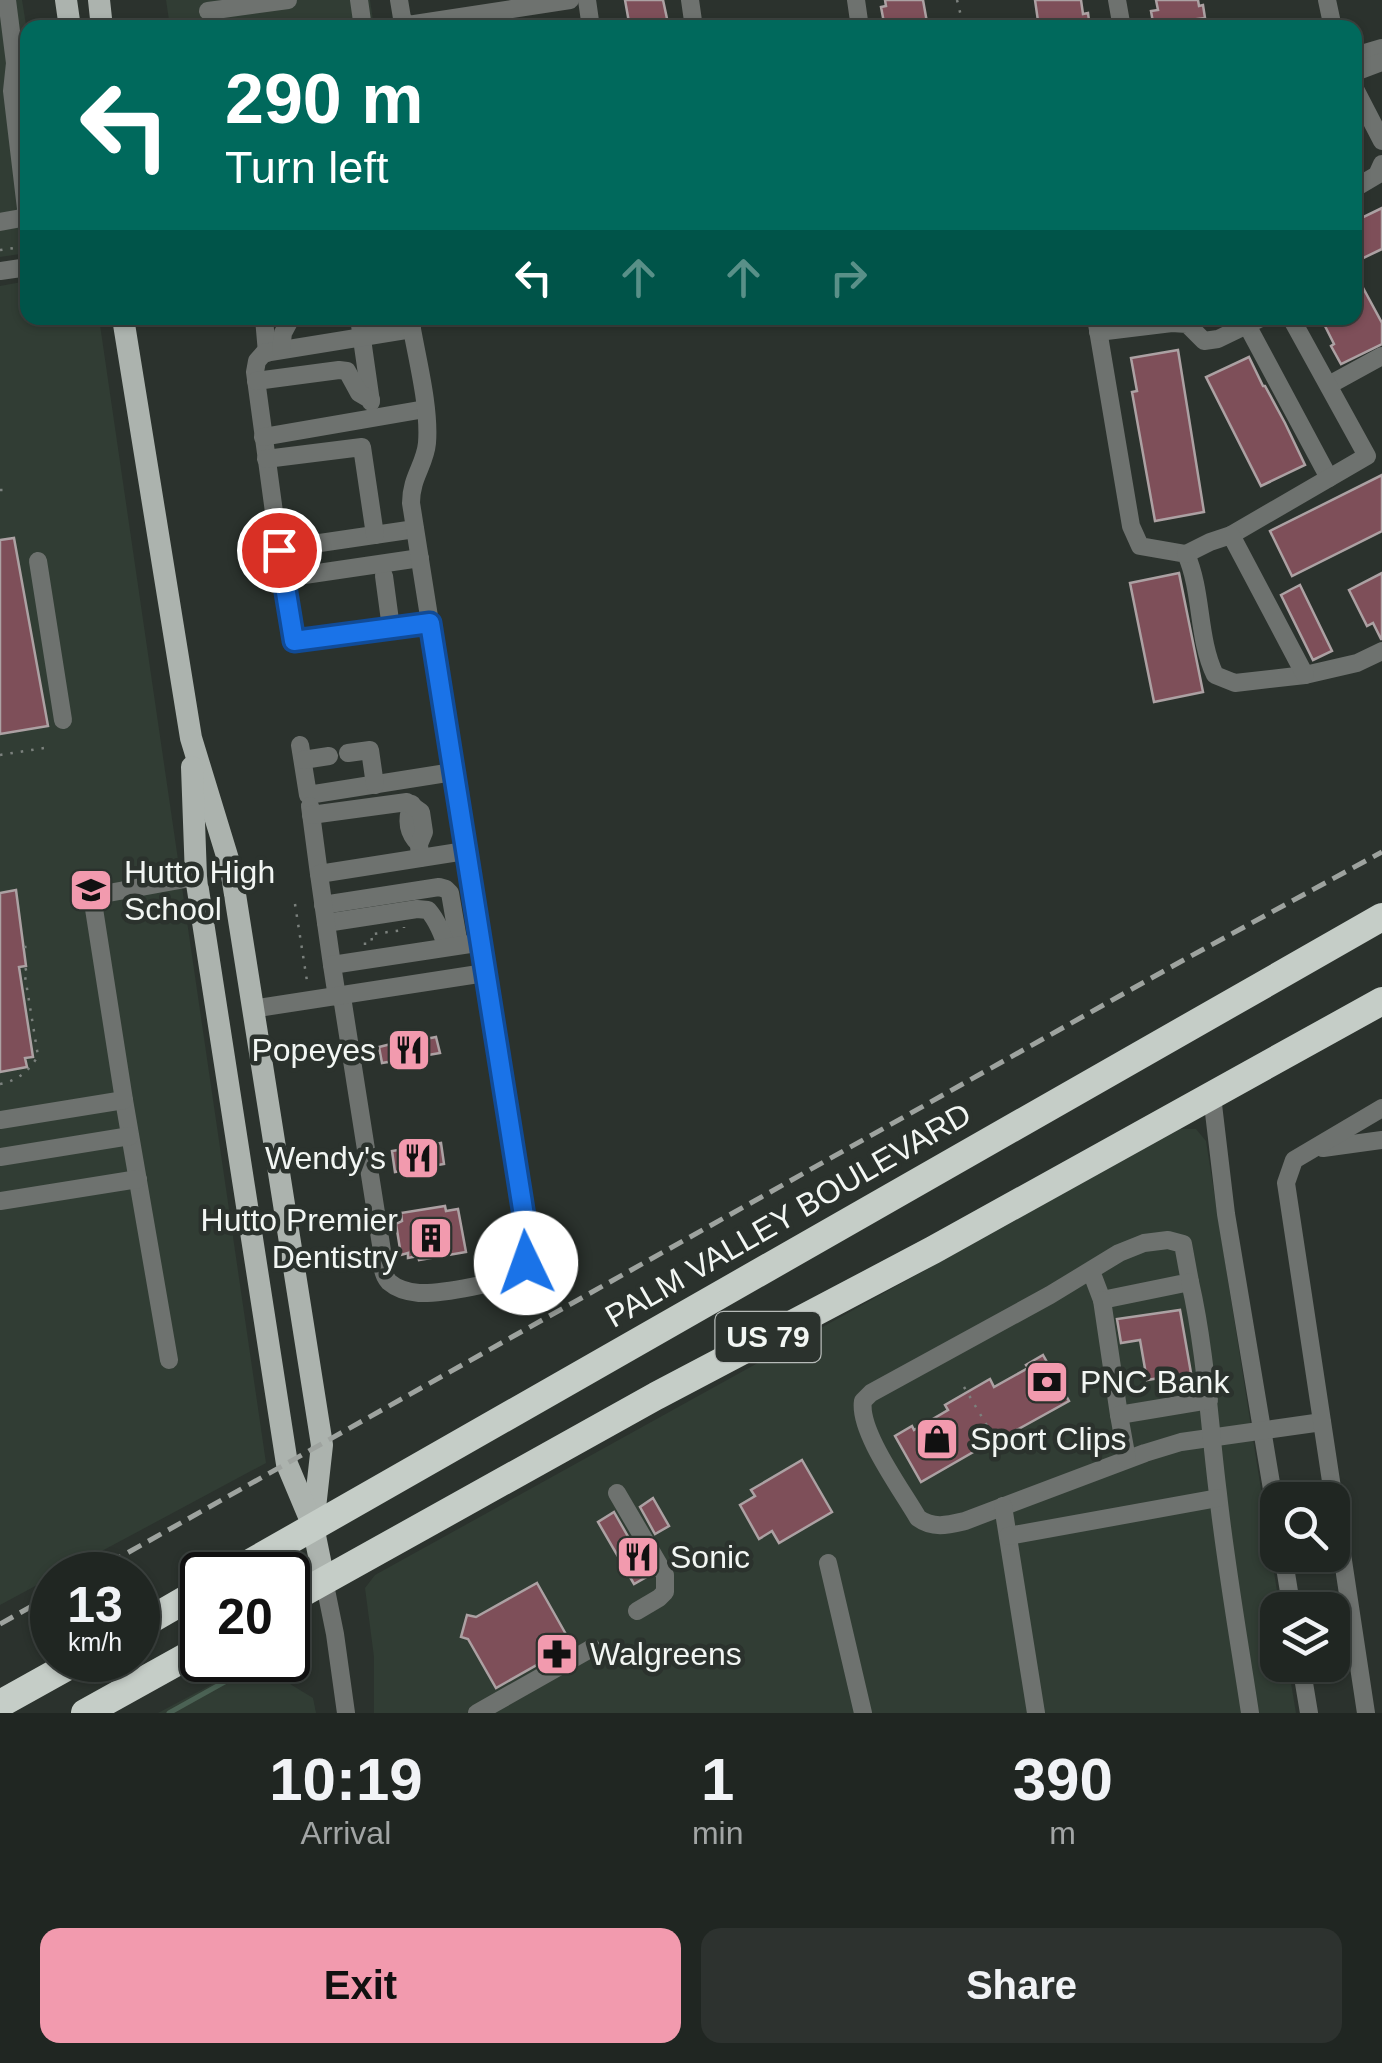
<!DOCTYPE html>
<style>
:root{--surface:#202622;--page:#2d322f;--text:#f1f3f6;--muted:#a2a5a5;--line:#3d4340;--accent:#f29aae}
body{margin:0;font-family:Arial,sans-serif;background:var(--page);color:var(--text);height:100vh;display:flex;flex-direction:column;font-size:38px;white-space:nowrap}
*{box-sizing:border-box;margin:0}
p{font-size:32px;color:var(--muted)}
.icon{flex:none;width:55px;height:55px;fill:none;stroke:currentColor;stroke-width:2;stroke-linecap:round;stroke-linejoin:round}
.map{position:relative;height:1713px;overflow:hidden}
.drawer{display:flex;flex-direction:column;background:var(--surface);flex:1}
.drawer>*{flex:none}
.guide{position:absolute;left:20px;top:20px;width:1342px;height:305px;border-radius:20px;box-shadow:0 2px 8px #0004,0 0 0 2px var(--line);background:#00695c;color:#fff;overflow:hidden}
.tools{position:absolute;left:1260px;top:1482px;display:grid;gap:20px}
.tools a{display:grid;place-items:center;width:90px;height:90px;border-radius:20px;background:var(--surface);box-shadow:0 2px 8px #0004,0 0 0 2px var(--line);font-size:50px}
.speed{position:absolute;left:30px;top:1552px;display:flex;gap:20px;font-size:50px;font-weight:700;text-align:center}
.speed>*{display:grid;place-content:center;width:130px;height:130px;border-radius:50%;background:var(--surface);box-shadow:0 2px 8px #0004,0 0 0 2px var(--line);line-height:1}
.speed small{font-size:25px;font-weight:400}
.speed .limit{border:5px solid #111;border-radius:15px;background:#fff;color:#111}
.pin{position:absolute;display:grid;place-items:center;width:85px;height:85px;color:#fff;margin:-42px;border:5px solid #fff;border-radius:50%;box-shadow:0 2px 10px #0007}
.me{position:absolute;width:110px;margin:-55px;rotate:357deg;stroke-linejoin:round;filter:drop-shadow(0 0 8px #0008)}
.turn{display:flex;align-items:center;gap:35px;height:210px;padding:0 40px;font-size:45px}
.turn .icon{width:130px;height:130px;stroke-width:2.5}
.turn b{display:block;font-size:70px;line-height:85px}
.lanes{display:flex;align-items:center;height:95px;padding:0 40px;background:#0003;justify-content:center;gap:50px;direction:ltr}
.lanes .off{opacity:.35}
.eta{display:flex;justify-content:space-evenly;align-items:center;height:170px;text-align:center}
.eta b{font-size:60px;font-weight:600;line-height:70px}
.button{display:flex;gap:20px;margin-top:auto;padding:20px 40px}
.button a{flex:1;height:115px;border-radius:20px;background:var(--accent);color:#111;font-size:40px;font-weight:600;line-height:115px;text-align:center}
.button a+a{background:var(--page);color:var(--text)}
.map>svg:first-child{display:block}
</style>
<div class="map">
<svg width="1382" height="1713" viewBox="0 0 1382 1713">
<rect width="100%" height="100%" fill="#2b322d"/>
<!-- built -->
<g fill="#313d34">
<polygon points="0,0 22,0 28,37 27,253 0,257"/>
<polygon points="166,0 370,0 374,27 170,27"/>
<polygon points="27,281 28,318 99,318 266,1463 57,1575 52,1575 52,1577 0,1605 0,286"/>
<polygon points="1180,1129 1196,1129 1206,1141 1280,1610 1278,1610 1278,1665 1288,1665 1296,1713 374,1713 374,1657 365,1588 375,1575"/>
<polygon points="254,1662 313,1698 316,1713 158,1713"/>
</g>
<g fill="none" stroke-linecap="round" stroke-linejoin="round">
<!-- stream -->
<polyline stroke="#4b6254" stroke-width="5" points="169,1713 246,1670"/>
</g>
<!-- building -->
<g fill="#7e4f59" stroke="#aca1a3" stroke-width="2.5">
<polygon points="625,0 663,0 669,28 630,28"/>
<polygon points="885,0 923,0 928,28 885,28 881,7 886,6"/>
<polygon points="1035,0 1081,0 1083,14 1088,13 1090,28 1039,28"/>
<polygon points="1156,0 1198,0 1199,6 1203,5 1205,18 1197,19 1199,28 1154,28 1151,11 1158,10"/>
<polygon points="1382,208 1382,249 1355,262 1355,221"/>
<polygon points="1355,273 1382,323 1382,344 1341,364 1331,346 1334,344 1321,318 1355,318"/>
<polygon points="1178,350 1204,512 1155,521 1132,392 1137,391 1131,358"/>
<polygon points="1249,357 1263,386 1265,386 1285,423 1305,465 1261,486 1206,377"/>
<polygon points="1382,475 1382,531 1292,576 1270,531"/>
<polygon points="14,538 48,726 0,734 0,540"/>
<polygon points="1179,573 1203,692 1154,702 1130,583"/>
<polygon points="1382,573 1382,639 1381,639 1373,623 1367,626 1349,590"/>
<polygon points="1300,585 1332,651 1313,660 1281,595"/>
<polygon points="16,890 26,966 19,967 33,1057 25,1058 27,1067 0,1072 0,893"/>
<polygon points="436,1037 440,1053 382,1063 379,1047 415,1038 415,1041"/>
<polygon points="441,1143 444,1164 395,1172 392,1151"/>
<polygon points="445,1206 446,1211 458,1209 466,1252 419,1260 418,1256 408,1258 408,1253 401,1255 396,1224 402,1221 401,1213"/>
<polygon points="1180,1310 1191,1373 1147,1380 1140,1340 1121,1343 1117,1319"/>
<polygon points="1043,1355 1069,1401 1004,1437 1003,1435 921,1482 895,1436 912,1426 914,1430 948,1410 945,1405 990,1379 994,1387 1028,1368 1026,1365"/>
<polygon points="802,1460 832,1512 779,1543 772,1531 759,1539 740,1505 755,1496 751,1490"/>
<polygon points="653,1498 669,1526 655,1534 640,1507"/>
<polygon points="614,1512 650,1575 634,1584 598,1522"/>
<polygon points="537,1583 572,1645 496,1688 468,1639 461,1637 467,1615 476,1617"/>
</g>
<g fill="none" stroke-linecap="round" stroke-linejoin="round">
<!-- path -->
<g stroke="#7b817d" stroke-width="2.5" stroke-dasharray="2.5 8" stroke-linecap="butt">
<polyline points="957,0 964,28"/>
<polyline points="0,250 28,246"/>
<polyline points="0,490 3,490"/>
<polyline points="0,755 44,748"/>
<polyline points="295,904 307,981"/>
<polyline points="365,945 365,940 374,939 373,934 404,930 404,927"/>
<polyline points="24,947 27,947"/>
<path d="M0 1084C17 1081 29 1071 38 1056L24 970 30 968"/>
<polyline points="964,1387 1004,1454"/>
</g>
<!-- minor -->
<g stroke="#6e726f" stroke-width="18">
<polyline points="359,0 363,28"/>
<polyline points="399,0 402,18 410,28"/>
<polyline points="587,0 591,28"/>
<polyline points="690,0 694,28"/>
<polyline points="856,0 860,28"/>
<polyline points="1117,0 1122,28"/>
<polyline points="1327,0 1333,28"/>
<polyline points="208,11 288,0"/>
<polyline points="408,25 570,0"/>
<polyline points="1355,56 1382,48"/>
<polyline points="1355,72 1382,62"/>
<polyline points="1355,89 1382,141"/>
<polyline points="1355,188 1377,175 1382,164"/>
<polyline points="0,222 27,217 12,91 15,63 7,0"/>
<polyline points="0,271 28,267"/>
<polyline points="264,318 267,353"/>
<polyline points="359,318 371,402"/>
<path d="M1096 318 1131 526 1140 546 1186 554C1203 593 1197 637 1215 675L1235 683 1305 675 1357 663 1382 651"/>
<polyline points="1261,318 1247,325 1329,478"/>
<polyline points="412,329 264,353 257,361 255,372 279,549 415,529"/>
<polyline points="1098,332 1172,323 1187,324 1204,341 1218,339 1247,325"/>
<polyline points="281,350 283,333 291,318"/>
<polyline points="256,381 339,370 347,371 359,393 371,400"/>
<polyline points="1329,385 1382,356"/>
<polyline points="263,437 425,409"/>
<polyline points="266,459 362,447 375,535"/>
<polyline points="1231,535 1367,456 1291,318"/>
<polyline points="279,549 294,641 430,623"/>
<polyline points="1186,554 1210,542 1231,535 1305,675"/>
<polyline points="38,561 63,720"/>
<polyline points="384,576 391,628"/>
<polyline points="284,578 420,558"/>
<polyline points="300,745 308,795 453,772"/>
<polyline points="348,753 370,750 375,785"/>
<polyline points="303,760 329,756"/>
<path d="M412 804C406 819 407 832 419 844"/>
<polyline points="310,806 319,874"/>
<polyline points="311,815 407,802 421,812 424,832 419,844 420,858"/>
<polyline points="323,905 439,887 446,889 450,893 459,945"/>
<path d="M326 923 417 909 428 910C436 919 444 936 446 947"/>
<polyline points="332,965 319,874 465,851"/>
<polyline points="337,997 332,965 470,944"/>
<path d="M342 997 382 1251C382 1262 381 1273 389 1282 397 1289 408 1292 419 1293 438 1294 507 1283 520 1271 528 1262 527 1252 528 1241L411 503C411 477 425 465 427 443 430 406 416 355 410 318"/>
<polyline points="252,1009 485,973"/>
<polyline points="1212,1096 1226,1214 1278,1525"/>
<polyline points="124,1100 169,1360"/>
<polyline points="0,1120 124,1100 92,896 196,877"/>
<polyline points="1323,1148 1382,1140"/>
<polyline points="0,1157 130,1136"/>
<polyline points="0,1201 138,1179"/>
<path d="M1091 1271 1102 1300 1190 1282 1183 1244 1168 1240 1144 1243 1119 1253 1050 1295 871 1393 863 1401C858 1431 902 1490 918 1518 933 1529 948 1525 965 1521L1145 1453 1181 1442 1322 1422"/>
<path d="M1190 1282C1206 1352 1209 1423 1218 1494 1226 1567 1239 1640 1250 1713"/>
<polyline points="1102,1300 1119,1415"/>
<polyline points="1127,1459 1119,1415 1209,1400"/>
<polyline points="617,1493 665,1575 665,1592 659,1598 637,1611"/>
<polyline points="1003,1506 1036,1713"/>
<polyline points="1008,1536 1218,1498"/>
<polyline points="1283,1555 1292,1610"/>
<polyline points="828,1563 863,1713"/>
<polyline points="324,1580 335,1634 346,1713"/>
<polyline points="1301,1665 1309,1713"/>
<polyline points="477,1713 592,1648"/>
<polyline points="1366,1713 1286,1183 1294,1160 1382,1108"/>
</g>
<!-- major -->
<g stroke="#acb3ae" stroke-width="22">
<polyline points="66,0 70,28"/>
<polyline points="99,0 102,28"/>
<polyline points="123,318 191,738 231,869 322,1445 313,1526"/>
<polyline points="192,767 196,877 287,1464 313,1526 324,1580"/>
</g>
<!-- highway -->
<g stroke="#c5cdc7" stroke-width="28">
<polyline points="229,1575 1382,917"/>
<polyline points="288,1601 656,1396 933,1250 1382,1001"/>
<polyline points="138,1627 202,1590"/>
<polyline points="0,1704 79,1660"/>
<polyline points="85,1713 202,1648"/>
</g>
<!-- rail -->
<g stroke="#9ea39f" stroke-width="5" stroke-dasharray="15 8" stroke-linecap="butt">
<polyline points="88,1575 1180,962 1382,852"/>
<polyline points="0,1624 52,1595"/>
</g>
</g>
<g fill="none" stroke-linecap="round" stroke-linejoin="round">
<!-- route casing -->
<g stroke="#114b97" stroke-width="25">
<polyline id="route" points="279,550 294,641 430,623 528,1241 526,1263"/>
</g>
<!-- route -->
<use href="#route" stroke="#1a73e8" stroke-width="18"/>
</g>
<!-- icons -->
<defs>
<g id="school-square" transform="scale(2.25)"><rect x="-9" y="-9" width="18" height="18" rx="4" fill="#f29aae" stroke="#2b322d"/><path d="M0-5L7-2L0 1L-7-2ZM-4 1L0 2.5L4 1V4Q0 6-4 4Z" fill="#111"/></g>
<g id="restaurant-square" transform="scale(2.25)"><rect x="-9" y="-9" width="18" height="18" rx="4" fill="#f29aae" stroke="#2b322d"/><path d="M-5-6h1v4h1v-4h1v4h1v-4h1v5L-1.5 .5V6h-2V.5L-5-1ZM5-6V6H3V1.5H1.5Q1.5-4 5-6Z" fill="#111"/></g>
<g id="building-square" transform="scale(2.25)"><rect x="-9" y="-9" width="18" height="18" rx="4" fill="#f29aae" stroke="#2b322d"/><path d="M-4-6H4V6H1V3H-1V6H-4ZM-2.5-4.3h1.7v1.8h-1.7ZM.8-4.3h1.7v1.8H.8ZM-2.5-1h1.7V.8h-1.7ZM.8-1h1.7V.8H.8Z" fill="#111"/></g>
<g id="bank-square" transform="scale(2.25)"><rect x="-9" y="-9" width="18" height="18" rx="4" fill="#f29aae" stroke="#2b322d"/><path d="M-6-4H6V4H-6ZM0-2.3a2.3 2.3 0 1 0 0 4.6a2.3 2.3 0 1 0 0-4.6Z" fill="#111"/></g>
<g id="shop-square" transform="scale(2.25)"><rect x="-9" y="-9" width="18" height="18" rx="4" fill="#f29aae" stroke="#2b322d"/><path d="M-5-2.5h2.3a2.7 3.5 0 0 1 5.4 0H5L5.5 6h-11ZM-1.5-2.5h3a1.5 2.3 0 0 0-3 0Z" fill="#111"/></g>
<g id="pharmacy-square" transform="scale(2.25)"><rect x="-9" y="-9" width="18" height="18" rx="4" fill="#f29aae" stroke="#2b322d"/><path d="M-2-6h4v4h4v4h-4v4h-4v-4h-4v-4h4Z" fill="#111"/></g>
</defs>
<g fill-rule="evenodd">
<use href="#school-square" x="91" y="890"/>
<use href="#restaurant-square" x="409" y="1050"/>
<use href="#restaurant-square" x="418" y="1158"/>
<use href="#building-square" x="431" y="1238"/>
<use href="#bank-square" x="1047" y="1382"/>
<use href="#shop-square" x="937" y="1439"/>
<use href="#restaurant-square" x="638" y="1557"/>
<use href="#pharmacy-square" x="557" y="1654"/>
</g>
<g text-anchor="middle" stroke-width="9" stroke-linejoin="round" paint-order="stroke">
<!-- shield labels -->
<rect fill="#2b322d" stroke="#b6bbb8" stroke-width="2.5" x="715.5" y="1312" width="105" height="50" rx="8"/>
<g font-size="30" font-weight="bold" fill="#f2f6f3">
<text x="768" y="1347">US 79</text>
</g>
<!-- poi labels -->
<g font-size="32" fill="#f2f6f3" stroke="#2b322d" text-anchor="start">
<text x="124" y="883">Hutto High<tspan x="124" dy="37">School</tspan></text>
<text x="376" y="1061" text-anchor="end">Popeyes</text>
<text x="386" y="1169" text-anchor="end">Wendy's</text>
<text x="398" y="1231" text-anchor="end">Hutto Premier<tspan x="398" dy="37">Dentistry</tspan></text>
<text x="1080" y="1393">PNC Bank</text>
<text x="970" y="1450">Sport Clips</text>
<text x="670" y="1568">Sonic</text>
<text x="590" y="1665">Walgreens</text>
</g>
<!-- street labels -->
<g font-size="32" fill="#f2f6f3" stroke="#2b322d">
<text transform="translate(788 1215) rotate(-30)" y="11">PALM VALLEY BOULEVARD</text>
</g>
</g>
</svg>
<div class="tools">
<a><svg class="icon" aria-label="search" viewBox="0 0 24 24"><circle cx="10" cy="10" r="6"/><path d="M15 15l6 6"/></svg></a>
<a><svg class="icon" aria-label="layers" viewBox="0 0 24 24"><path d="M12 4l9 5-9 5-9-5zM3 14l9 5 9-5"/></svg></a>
</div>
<div class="speed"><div>13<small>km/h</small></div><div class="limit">20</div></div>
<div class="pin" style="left:279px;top:550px;background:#d93025"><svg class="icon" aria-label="arrive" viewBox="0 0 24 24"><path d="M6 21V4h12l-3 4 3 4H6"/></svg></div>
<svg class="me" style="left:526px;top:1263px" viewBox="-20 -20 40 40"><circle r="19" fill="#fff"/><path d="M0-13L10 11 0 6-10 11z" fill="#1a73e8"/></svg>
<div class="guide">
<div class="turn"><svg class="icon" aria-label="left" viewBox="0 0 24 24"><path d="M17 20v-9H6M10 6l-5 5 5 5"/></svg><div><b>290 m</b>Turn left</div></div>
<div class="lanes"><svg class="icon" aria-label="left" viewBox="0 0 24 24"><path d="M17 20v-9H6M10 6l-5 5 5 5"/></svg><svg class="icon off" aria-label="ahead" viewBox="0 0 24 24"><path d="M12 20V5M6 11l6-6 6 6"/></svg><svg class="icon off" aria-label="ahead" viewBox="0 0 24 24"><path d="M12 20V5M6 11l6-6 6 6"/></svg><svg class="icon off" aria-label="right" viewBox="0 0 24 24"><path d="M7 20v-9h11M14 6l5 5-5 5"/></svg></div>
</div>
</div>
<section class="drawer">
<div class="eta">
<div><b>10:19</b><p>Arrival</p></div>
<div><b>1</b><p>min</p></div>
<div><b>390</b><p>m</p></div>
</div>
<div class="button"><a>Exit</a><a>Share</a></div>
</section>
